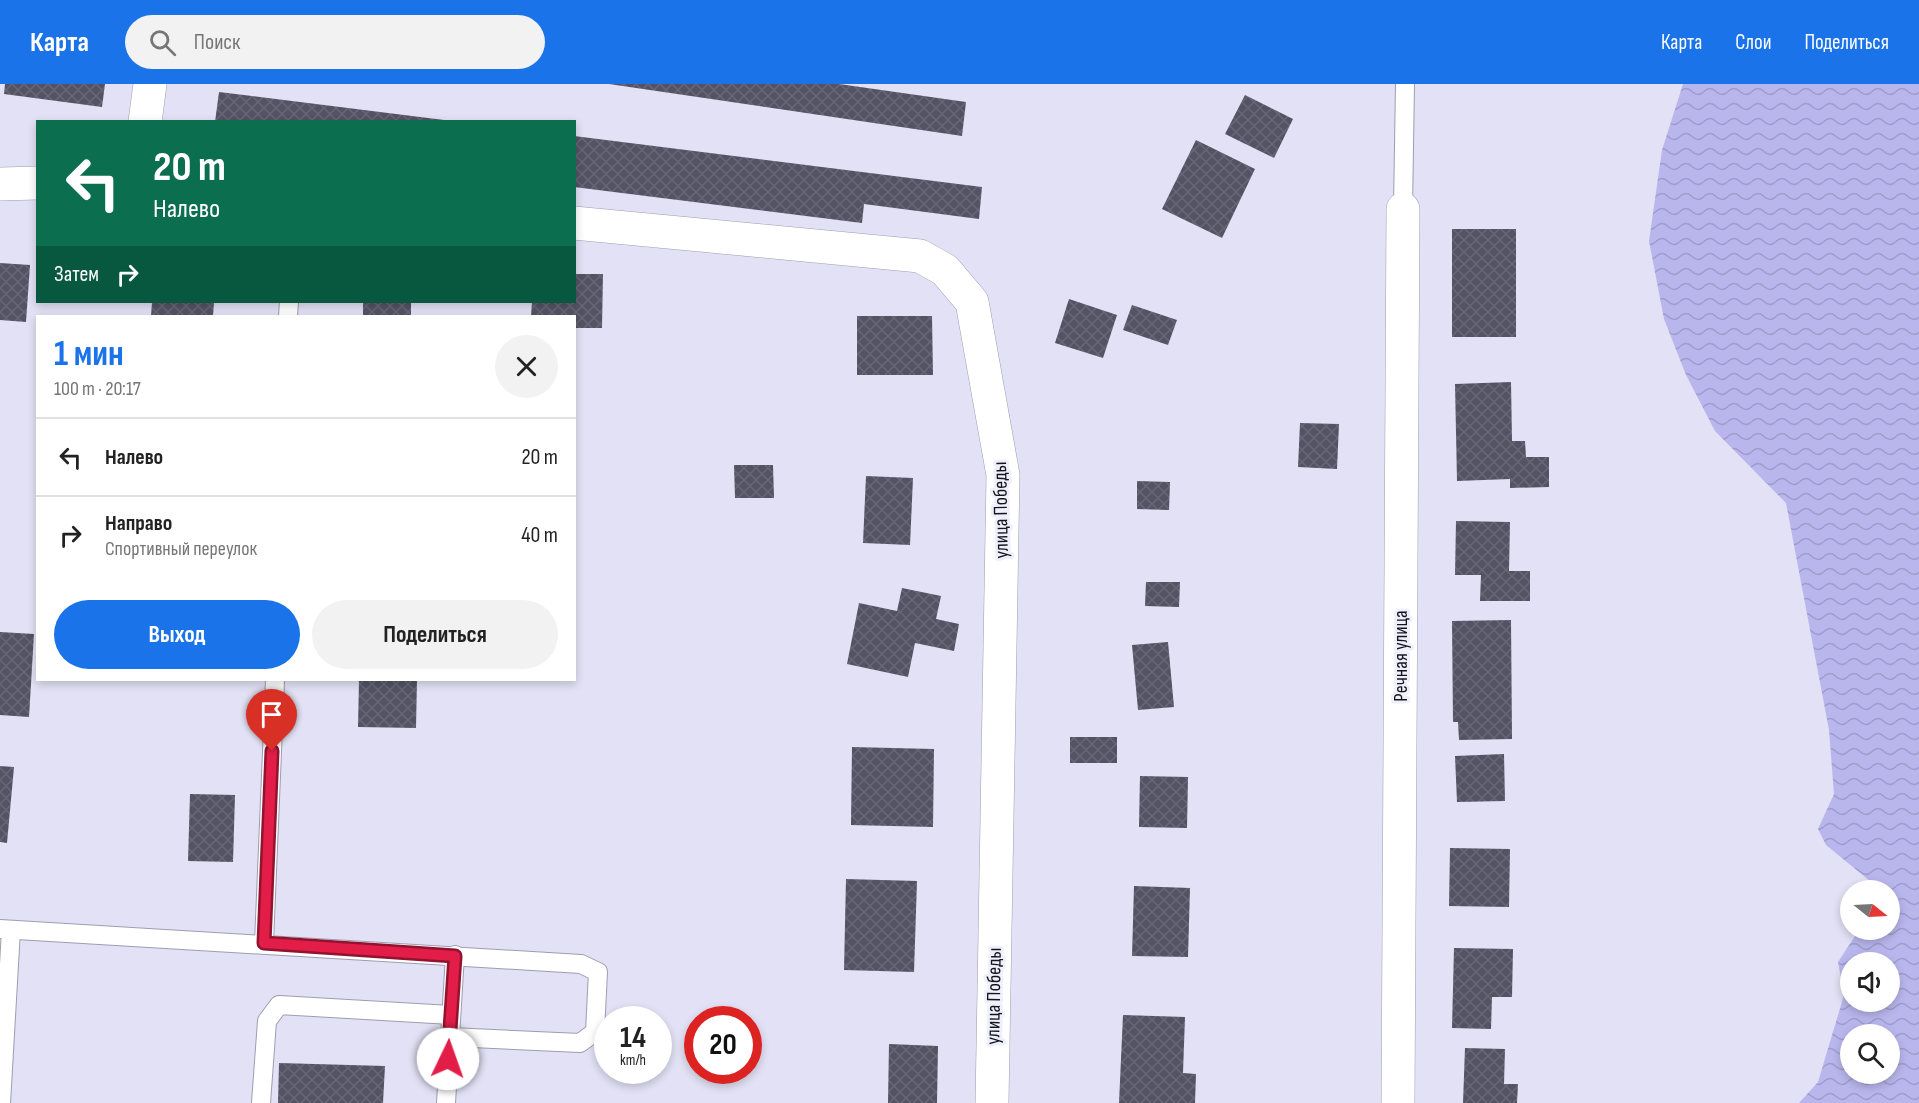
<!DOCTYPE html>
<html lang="ru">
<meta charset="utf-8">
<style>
:root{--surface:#fff;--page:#f2f2f2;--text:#222;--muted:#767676;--line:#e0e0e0;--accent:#1a73e8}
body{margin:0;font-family:"Sofia Sans Condensed",sans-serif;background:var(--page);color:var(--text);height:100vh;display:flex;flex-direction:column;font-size:22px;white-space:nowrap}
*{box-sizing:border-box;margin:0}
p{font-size:20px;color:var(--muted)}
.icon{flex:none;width:33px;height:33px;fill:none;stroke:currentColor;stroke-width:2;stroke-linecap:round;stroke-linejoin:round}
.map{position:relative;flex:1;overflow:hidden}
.sheet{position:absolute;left:36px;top:231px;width:540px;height:366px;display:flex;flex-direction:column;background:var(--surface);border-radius:0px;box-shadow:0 3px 9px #0003}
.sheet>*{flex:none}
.guide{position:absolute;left:36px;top:36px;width:540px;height:183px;border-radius:0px;box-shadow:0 3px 9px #0003;background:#0b6e4f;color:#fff;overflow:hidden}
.needle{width:39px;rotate:108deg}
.controls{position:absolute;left:1840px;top:796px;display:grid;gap:12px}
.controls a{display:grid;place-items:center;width:60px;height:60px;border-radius:50%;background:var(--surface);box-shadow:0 3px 9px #0003;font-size:30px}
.speed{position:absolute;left:594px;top:922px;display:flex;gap:12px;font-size:30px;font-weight:700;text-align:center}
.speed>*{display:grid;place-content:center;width:78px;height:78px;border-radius:50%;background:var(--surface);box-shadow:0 3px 9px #0003;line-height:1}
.speed small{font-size:15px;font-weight:400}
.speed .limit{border:9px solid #d22;background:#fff;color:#111}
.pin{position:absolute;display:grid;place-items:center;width:51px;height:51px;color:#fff;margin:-62px -26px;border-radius:50% 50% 50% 0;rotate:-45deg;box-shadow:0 0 6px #0007}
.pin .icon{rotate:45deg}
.me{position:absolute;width:66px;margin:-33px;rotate:3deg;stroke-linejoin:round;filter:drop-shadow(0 0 4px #0008)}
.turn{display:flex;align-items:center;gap:21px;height:126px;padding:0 18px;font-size:27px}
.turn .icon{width:78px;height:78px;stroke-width:2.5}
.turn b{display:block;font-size:42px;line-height:51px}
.then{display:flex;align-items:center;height:57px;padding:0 18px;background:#0003;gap:12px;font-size:22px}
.round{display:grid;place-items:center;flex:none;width:63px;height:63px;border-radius:32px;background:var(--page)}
.head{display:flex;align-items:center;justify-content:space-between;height:102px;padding:0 18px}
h1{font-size:36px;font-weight:700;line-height:45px;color:var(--accent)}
.button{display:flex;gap:12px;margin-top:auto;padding:12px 18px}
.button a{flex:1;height:69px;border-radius:36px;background:var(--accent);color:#fff;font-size:24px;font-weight:700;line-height:69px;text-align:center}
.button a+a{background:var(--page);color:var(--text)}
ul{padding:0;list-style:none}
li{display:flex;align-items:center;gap:18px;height:78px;padding:0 18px;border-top:2px solid var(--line)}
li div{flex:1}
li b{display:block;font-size:22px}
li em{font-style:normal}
header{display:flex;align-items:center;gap:36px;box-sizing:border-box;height:84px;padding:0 30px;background:var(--accent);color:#fff}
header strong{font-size:28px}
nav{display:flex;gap:33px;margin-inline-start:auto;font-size:21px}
.search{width:420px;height:54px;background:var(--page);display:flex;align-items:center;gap:15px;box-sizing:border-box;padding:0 21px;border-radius:33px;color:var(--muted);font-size:22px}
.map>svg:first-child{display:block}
</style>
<header>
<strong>Карта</strong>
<div class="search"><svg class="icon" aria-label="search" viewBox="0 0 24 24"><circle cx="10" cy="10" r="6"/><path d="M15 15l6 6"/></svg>Поиск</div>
<nav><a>Карта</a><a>Слои</a><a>Поделиться</a></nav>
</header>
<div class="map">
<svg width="1919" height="1019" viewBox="0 0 1919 1019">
<defs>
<pattern id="water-waves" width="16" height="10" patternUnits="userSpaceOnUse" patternTransform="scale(1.5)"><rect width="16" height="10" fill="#b9b6ed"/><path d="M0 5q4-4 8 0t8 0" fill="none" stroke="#9e9ccb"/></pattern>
<pattern id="building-cross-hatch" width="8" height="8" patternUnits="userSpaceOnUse" patternTransform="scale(1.5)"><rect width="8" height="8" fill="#545364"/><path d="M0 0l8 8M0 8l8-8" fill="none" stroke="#686775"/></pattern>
</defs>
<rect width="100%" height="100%" fill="#e2e1f5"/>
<!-- water -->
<path fill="url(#water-waves)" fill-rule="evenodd" d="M1683 0H1919V1019H1799L1818 998 1844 911 1838 878 1859 846H1890V807H1875L1876 802 1826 761 1818 745 1834 710 1829 646 1786 419 1715 347 1686 291 1664 235 1649 157 1662 66ZM1851 879H1890V918H1851ZM1851 951H1890V990H1851Z"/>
<!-- building -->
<g fill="url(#building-cross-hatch)">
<polygon points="5,0 105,0 102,23 4,10"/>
<polygon points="609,0 839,0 966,18 962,52"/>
<polygon points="219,8 444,36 444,38 215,38"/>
<polygon points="1245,11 1293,35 1274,74 1225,50"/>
<polygon points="574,52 982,103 979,135 864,120 862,139 574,103"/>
<polygon points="1196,56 1255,85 1222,154 1162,125"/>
<rect x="1452" y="145" width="64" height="108"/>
<polygon points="0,179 30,181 26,238 0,236"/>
<polygon points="574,190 603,190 602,244 574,244 574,232 531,232 532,218 574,218"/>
<polygon points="1069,215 1117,231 1103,274 1055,259"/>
<polygon points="152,218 214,218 213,232 151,232"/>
<rect x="363" y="218" width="48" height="14"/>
<polygon points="1132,221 1177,236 1168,261 1123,246"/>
<polygon points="857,232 932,232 933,291 857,291"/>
<polygon points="1511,298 1512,357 1525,357 1526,373 1549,373 1549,403 1510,404 1510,395 1457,397 1455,300"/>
<polygon points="1300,339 1339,340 1337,385 1298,383"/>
<polygon points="734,381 773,381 774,414 735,414"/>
<polygon points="866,392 913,394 910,461 863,459"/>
<polygon points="1137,397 1170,398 1169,426 1137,425"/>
<polygon points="1456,437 1510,438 1509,487 1530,487 1530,517 1480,517 1481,491 1455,491"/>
<polygon points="1146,498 1180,498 1179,523 1145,522"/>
<polygon points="902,504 941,512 936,535 959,540 954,567 915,559 908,593 847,580 859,519 897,527"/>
<polygon points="1511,536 1512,655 1459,656 1458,638 1453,638 1452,537"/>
<polygon points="0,548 34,550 29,633 0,631"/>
<polygon points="1168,558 1174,623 1138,626 1132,561"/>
<polygon points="359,596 417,596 416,644 358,643"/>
<rect x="1070" y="653" width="47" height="26"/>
<polygon points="852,663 934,665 933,743 851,741"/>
<polygon points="1504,670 1505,717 1457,718 1455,672"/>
<polygon points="0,682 14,683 7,759 0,758"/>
<polygon points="1140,692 1188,693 1187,744 1139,743"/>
<polygon points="190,710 235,711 233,778 188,777"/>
<polygon points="1450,764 1510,765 1509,823 1449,822"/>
<polygon points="846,795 917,797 914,888 844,886"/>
<polygon points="1134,802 1190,804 1188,873 1132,872"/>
<polygon points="1454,864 1513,865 1512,913 1492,913 1491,945 1452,944"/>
<polygon points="1123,931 1185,933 1183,989 1196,990 1195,1019 1119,1019"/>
<polygon points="889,960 938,962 937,1019 888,1019"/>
<polygon points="1465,964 1505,965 1504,1000 1518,1000 1517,1019 1463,1019"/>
<polygon points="279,979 385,982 383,1019 278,1019"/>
</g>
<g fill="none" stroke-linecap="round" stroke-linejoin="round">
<!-- lane casing -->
<g stroke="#9e9db0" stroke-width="20">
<g id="lane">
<polyline points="1403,125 1405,0"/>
<polyline points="288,232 289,218"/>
<polyline points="0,845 581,880 598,888 595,948 580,959 450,953"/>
<polyline points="264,859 275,596"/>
<polyline points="1,1019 11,846"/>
<polyline points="261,1019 267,937 279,921 451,931"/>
<polyline points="446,1019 455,871"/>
</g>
</g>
<!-- street casing -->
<g stroke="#9e9db0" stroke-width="34">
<g id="street">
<polyline points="145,38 150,0"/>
<polyline points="0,100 38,99"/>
<polyline points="574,139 920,172 945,186 972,218 1003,391 992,1019"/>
<polyline points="1398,1019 1403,125"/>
</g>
</g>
<!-- lane -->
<use href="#lane" stroke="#fff" stroke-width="18"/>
<!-- street -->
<use href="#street" stroke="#fff" stroke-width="33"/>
</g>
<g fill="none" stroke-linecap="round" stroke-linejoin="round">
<!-- route casing -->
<g stroke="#92132f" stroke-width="15">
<polyline id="route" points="272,667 264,859 455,872 448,975"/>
</g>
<!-- route -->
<use href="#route" stroke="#e11d48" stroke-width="10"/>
</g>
<g text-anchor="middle" stroke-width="6" stroke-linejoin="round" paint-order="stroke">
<!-- street labels -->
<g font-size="20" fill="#14141b" stroke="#f0effc">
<text transform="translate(1000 426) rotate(-91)" y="7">улица Победы</text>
<text transform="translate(1400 572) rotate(-90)" y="7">Речная улица</text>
<text transform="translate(993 912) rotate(-89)" y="7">улица Победы</text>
</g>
</g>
</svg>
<div class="controls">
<a><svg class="needle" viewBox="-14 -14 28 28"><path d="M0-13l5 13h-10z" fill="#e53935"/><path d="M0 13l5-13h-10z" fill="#767676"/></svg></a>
<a><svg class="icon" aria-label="sound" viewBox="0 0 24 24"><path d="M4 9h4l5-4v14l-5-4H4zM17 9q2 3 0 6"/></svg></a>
<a><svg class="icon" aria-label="search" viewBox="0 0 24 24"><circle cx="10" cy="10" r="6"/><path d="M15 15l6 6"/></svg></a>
</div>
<div class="speed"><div>14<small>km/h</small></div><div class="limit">20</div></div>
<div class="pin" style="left:272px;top:667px;background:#d93025"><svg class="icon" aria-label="arrive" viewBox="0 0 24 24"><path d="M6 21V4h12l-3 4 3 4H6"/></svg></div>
<svg class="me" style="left:448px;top:975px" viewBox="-20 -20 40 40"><circle r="19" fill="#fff"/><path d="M0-13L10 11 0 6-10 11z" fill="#e11d48"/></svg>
<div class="guide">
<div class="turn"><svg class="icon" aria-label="left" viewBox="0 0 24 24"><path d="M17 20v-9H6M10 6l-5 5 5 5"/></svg><div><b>20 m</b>Налево</div></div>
<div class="then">Затем<svg class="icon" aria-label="right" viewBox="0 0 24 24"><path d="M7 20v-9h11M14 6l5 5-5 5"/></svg></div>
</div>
<section class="sheet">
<div class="head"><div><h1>1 мин</h1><p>100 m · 20:17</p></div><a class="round"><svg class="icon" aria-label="close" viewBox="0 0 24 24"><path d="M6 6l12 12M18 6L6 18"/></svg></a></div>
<ul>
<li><svg class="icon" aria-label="left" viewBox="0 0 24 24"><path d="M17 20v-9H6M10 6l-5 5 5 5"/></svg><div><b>Налево</b></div><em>20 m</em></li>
<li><svg class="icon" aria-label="right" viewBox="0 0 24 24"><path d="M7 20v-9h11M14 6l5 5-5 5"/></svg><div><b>Направо</b><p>Спортивный переулок</p></div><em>40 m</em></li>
</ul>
<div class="button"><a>Выход</a><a>Поделиться</a></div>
</section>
</div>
